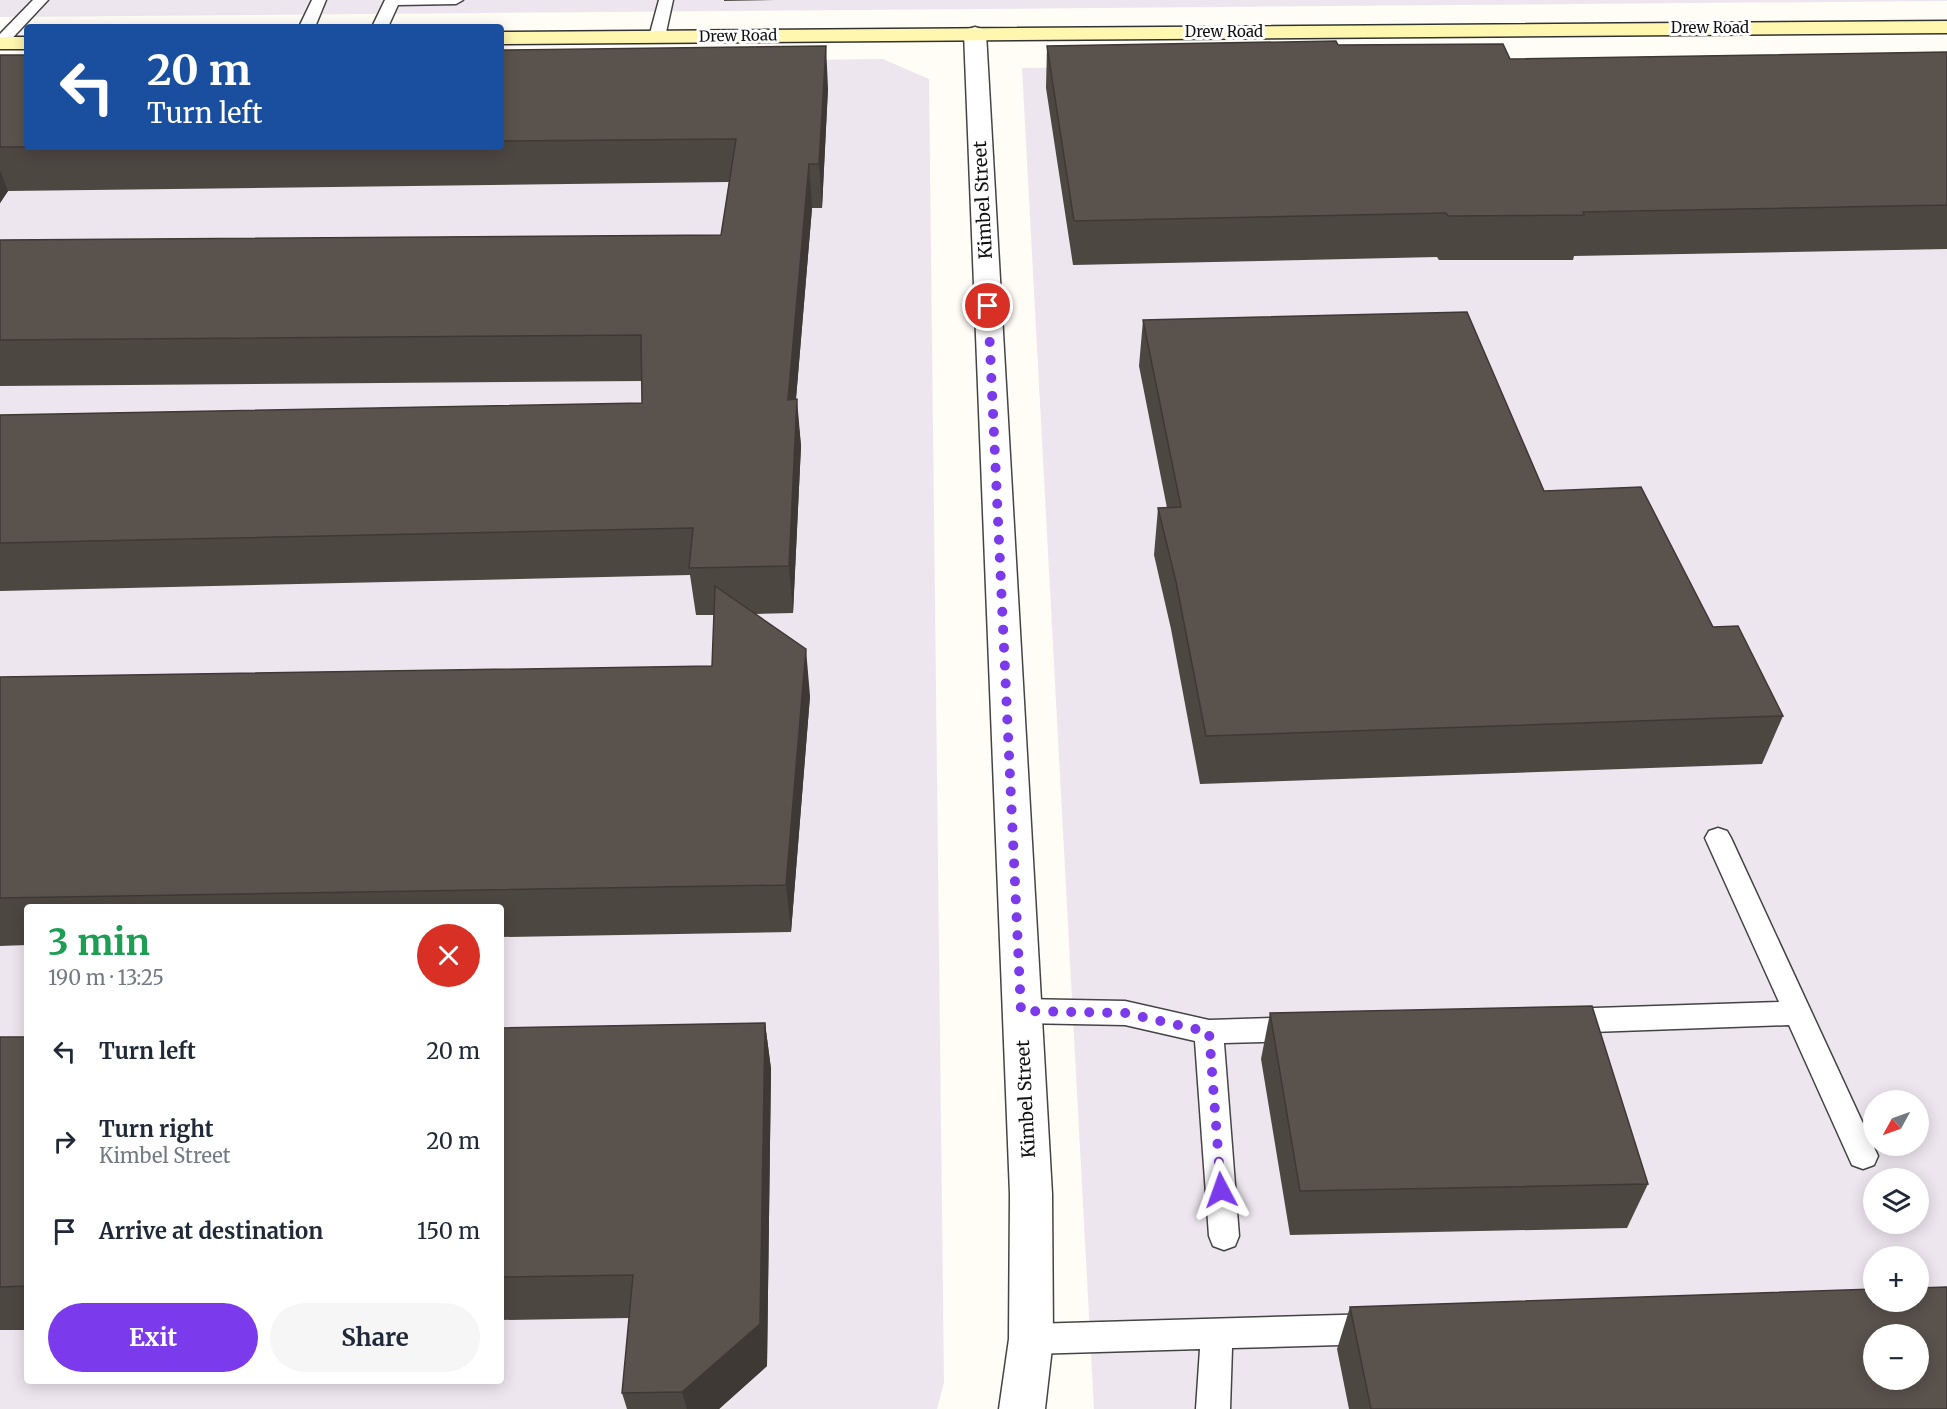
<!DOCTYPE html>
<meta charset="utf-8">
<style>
:root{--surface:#fff;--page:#f6f6f7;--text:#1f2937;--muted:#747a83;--accent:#7c3aed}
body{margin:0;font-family:Merriweather,serif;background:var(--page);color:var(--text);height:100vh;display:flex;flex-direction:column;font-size:22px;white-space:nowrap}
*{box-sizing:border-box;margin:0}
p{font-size:20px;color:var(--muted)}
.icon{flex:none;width:33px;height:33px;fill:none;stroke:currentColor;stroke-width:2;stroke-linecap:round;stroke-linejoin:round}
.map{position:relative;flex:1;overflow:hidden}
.drawer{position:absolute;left:24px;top:904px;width:480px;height:480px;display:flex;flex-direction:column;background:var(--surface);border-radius:6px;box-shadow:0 3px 15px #0003}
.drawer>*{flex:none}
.banner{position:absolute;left:24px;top:24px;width:480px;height:126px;border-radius:6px;box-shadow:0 3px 15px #0003;background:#1a4fa0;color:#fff;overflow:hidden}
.needle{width:39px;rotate:230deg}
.tools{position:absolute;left:1863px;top:1090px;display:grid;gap:12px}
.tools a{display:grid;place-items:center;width:66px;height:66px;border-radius:50%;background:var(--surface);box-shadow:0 3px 15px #0003;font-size:30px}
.pin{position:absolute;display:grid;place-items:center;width:51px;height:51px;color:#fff;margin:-26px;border:3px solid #fff;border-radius:50%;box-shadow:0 2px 6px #0007}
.me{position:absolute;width:66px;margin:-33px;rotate:356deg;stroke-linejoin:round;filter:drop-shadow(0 0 4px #0008)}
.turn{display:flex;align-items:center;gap:21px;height:126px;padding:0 24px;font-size:27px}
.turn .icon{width:78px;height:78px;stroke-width:2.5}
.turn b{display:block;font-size:42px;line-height:51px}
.round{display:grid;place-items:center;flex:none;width:63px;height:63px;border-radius:32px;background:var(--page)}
.summary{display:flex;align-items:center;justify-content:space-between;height:102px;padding:0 24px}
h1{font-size:36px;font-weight:700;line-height:45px;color:#1e9e55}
.action{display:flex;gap:12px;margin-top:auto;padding:12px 24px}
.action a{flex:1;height:69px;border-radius:36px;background:var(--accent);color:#fff;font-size:24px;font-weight:700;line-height:69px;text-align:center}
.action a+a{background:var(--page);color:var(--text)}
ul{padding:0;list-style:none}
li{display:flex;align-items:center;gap:18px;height:90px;padding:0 24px}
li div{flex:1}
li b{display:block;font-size:22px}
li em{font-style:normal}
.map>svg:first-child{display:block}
</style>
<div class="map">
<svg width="1947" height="1409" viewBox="0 0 1947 1409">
<rect width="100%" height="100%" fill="#fffdf5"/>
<!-- industrial -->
<g fill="#eee6ef" fill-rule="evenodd">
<polygon points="0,0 1947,0 1947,1 0,17"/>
<path d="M1947 55V1409H1094L1022 68ZM1874 1101H1918V1146H1874ZM1874 1179H1918V1224H1874ZM1874 1257H1918V1302H1874ZM1874 1335H1918V1380H1874Z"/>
<path d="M883 59 929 79 944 1383 937 1409H0V71L27 147H501V64ZM27 908H501V1382H27Z"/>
</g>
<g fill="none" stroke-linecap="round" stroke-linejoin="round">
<!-- lane casing -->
<g stroke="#444" stroke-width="3">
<g id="lane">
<polygon points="33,0 48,0 5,46 0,48 0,34"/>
<polygon points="312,0 326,0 315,27 299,27"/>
<polygon points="385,0 463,0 456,4 398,5 388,27 372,27"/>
<polygon points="659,0 673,0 665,37 657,42 649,37"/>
<polygon points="1718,828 1727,831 1731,838 1878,1156 1874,1165 1863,1169 1852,1165 1789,1025 1564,1033 1554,1029 1550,1021 1554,1013 1564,1009 1779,1002 1705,838 1709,831"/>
<polygon points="1021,999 1125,1001 1209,1020 1299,1017 1309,1021 1313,1029 1309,1037 1299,1041 1224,1043 1239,1236 1235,1246 1224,1250 1213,1246 1209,1236 1195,1041 1125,1025 1021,1023 1011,1019 1007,1011 1011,1003"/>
<polygon points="1375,1314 1386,1318 1391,1329 1386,1340 1375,1344 1232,1348 1230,1409 1196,1409 1200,1349 1031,1354 1020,1350 1015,1339 1020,1328 1031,1324"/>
</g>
</g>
<!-- street casing -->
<g stroke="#444" stroke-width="3">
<polygon id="street" points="975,27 982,29 986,33 1052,1194 1053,1339 1045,1409 999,1409 1009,1339 1010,1194 964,33 968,29"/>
</g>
<!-- secondary casing -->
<g stroke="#333" stroke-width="3">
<g id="secondary">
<polygon points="1947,21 1947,33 501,44 501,32"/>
<rect x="0" y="37" width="27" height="12"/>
</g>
</g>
<!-- lane -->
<use href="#lane" fill="#fff" fill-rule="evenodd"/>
<!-- street -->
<use href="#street" fill="#fff" fill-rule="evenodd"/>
<!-- secondary -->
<use href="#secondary" fill="#fff6b0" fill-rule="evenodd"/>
</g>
<!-- wall -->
<g fill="#4d4742">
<polygon points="724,0 775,0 724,1"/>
<polygon points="1338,45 1510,59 1947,52 1947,249 1574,256 1573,260 1439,260 1437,257 1073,265 1046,88 1047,46"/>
<polygon points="501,50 828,88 822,208 812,208 796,399 801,446 793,613 755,614 810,696 791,932 501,937 501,908 27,908 27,945 0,946 0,677 712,666 714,615 696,615 690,575 0,591 0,415 642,403 642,381 0,386 0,240 721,235 729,182 8,191 0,203 0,55 27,147 501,147"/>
<polygon points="1143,320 1544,491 1713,627 1783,716 1762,764 1200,784 1171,629 1154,555 1158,508 1167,508 1139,366"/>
<polygon points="1270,1013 1648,1184 1627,1228 1290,1235 1261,1059"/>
<polygon points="765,1023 771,1069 767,1366 719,1409 627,1409 622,1393 629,1318 501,1320 501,1028"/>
<rect x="0" y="1037" width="27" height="293"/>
<polygon points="1350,1307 1947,1409 1349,1409 1337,1349"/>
</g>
<!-- shaded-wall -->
<g fill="#3f3936">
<polygon points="826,46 828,88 822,208 819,164"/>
<polygon points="809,164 812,208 792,446 788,400"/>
<polygon points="0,170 8,191 0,203"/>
<polygon points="797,399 801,446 793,613 789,566"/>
<polygon points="806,649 810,696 791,932 786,885"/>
<polygon points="765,1023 771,1069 767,1366 719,1409 687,1409 682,1392"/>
</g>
<!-- building -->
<g fill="#5a524d" stroke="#3f3936" stroke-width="1.5" fill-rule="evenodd">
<polygon points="1336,41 1338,45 1503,44 1510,59 1947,52 1947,205 1583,212 1584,215 1448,216 1446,213 1074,221 1047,46"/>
<polygon points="826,46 819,164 809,164 788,400 797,399 789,566 689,568 693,528 0,543 0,415 642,403 641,335 0,340 0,240 721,235 736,139 501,141 501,50"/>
<rect x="0" y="55" width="27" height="92"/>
<polygon points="1467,312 1544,491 1641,487 1713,627 1738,626 1783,716 1206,736 1176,582 1158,508 1181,507 1143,320"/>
<polygon points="715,586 806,649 786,885 0,898 0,677 712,666"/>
<polygon points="1592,1006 1648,1184 1300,1191 1270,1013"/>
<polygon points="765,1023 760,1324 682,1392 622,1393 633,1275 501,1277 501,1028"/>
<polygon points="0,1037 27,1037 27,1286 0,1287"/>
<path d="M1947 1287V1409H1371L1350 1307 1874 1289V1302H1918V1288ZM1874 1335H1918V1380H1874Z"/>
</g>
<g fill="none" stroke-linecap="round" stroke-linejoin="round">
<!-- route -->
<polyline stroke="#7c3aed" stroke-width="10" stroke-dasharray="0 18" points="988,306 1021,1011 1125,1013 1209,1032 1221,1190"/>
</g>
<g text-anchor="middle" stroke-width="6" stroke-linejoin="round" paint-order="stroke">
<!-- far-street labels -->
<g font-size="15" fill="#111" stroke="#fff">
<text x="1710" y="33">Drew Road</text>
<text x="1224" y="37">Drew Road</text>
<text transform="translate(738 36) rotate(-1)" y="5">Drew Road</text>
</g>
<!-- street labels -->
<g font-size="18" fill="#111" stroke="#fff">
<text transform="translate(983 200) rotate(-93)" y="6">Kimbel Street</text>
<text transform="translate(1026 1099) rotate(-93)" y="6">Kimbel Street</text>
</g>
</g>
</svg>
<div class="tools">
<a><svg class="needle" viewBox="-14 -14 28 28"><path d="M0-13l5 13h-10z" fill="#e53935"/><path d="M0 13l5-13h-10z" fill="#747a83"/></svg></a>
<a><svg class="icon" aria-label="layers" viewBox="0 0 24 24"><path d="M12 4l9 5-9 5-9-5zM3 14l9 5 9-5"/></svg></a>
<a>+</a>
<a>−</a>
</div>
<div class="pin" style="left:988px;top:306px;background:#d93025"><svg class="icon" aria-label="arrive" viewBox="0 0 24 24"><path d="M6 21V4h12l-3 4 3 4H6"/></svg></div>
<svg class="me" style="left:1221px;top:1190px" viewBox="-20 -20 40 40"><path d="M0-17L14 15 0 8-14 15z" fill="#7c3aed" stroke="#fff" stroke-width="4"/></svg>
<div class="banner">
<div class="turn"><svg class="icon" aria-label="left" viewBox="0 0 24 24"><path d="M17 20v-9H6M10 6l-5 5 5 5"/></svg><div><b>20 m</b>Turn left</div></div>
</div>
<section class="drawer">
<div class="summary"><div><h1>3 min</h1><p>190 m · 13:25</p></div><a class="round" style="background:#d93025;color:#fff"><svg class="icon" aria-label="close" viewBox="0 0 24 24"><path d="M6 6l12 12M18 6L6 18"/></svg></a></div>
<ul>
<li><svg class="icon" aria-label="left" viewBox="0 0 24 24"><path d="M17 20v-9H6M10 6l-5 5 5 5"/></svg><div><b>Turn left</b></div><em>20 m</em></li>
<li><svg class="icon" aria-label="right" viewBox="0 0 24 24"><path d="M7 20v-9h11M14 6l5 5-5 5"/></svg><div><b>Turn right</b><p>Kimbel Street</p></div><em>20 m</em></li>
<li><svg class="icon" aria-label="arrive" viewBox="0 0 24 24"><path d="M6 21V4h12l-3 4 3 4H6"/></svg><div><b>Arrive at destination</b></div><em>150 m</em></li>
</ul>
<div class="action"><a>Exit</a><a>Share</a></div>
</section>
</div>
